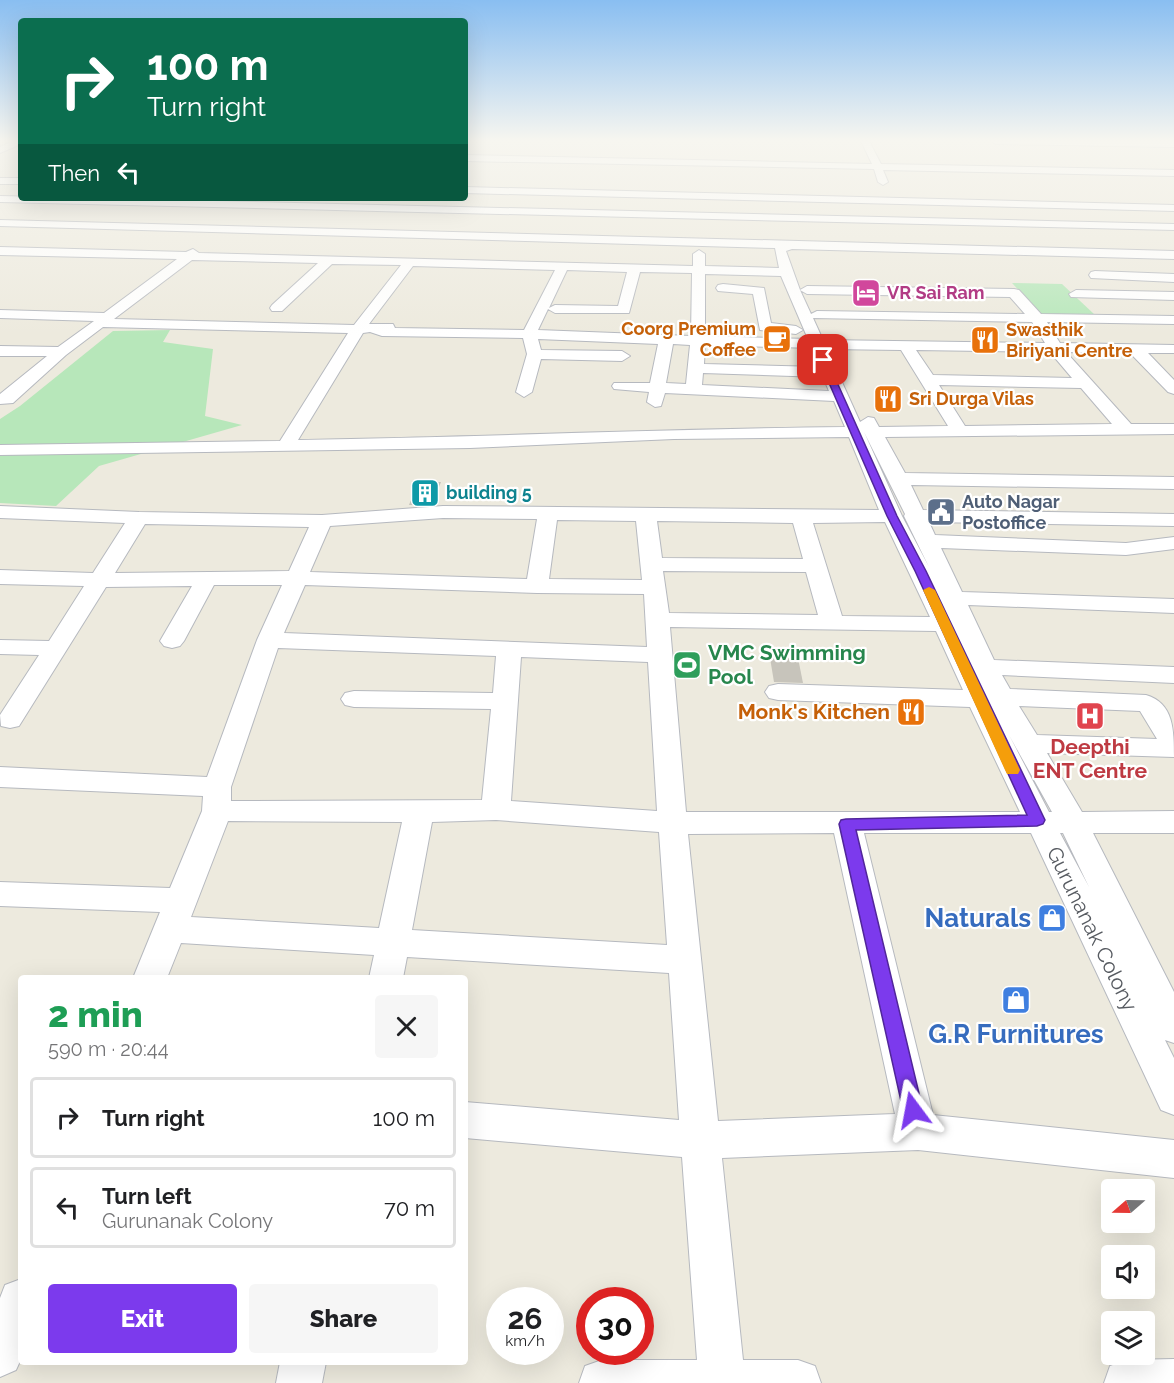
<!DOCTYPE html>
<meta charset="utf-8">
<style>
:root{--surface:#fff;--page:#f6f6f6;--text:#202124;--muted:#757577;--line:#e0e0e0;--accent:#7c3aed}
body{margin:0;font-family:Raleway,sans-serif;background:var(--page);color:var(--text);height:100vh;display:flex;flex-direction:column;font-size:22px;white-space:nowrap}
*{box-sizing:border-box;margin:0}
p{font-size:20px;color:var(--muted)}
.icon{flex:none;width:33px;height:33px;fill:none;stroke:currentColor;stroke-width:2;stroke-linecap:round;stroke-linejoin:round}
.map{position:relative;flex:1;overflow:hidden}
.sheet{position:absolute;left:18px;top:975px;width:450px;height:390px;display:flex;flex-direction:column;background:var(--surface);border-radius:6px;box-shadow:0 6px 24px #0002}
.sheet>*{flex:none}
.hud{position:absolute;left:18px;top:18px;width:450px;height:183px;border-radius:6px;box-shadow:0 6px 24px #0002;background:#0b6e4f;color:#fff;overflow:hidden}
.needle{width:39px;rotate:250deg}
.fabs{position:absolute;left:1101px;top:1179px;display:grid;gap:12px}
.fabs a{display:grid;place-items:center;width:54px;height:54px;border-radius:6px;background:var(--surface);box-shadow:0 6px 24px #0002;font-size:30px}
.speed{position:absolute;left:486px;top:1287px;display:flex;gap:12px;font-size:30px;font-weight:700;text-align:center}
.speed>*{display:grid;place-content:center;width:78px;height:78px;border-radius:50%;background:var(--surface);box-shadow:0 6px 24px #0002;line-height:1}
.speed small{font-size:15px;font-weight:400}
.speed .limit{border:9px solid #d22;background:#fff;color:#111}
.pin{position:absolute;display:grid;place-items:center;width:51px;height:51px;color:#fff;margin:-26px;border-radius:12px;box-shadow:0 3px 9px #0006}
.me{position:absolute;width:66px;margin:-33px;rotate:347deg;stroke-linejoin:round;filter:drop-shadow(0 0 4px #0008)}
.turn{display:flex;align-items:center;gap:21px;height:126px;padding:0 30px;font-size:27px}
.turn .icon{width:78px;height:78px;stroke-width:2.5}
.turn b{display:block;font-size:42px;line-height:51px}
.then{display:flex;align-items:center;height:57px;padding:0 30px;background:#0003;gap:12px;font-size:22px}
.round{display:grid;place-items:center;flex:none;width:63px;height:63px;border-radius:6px;background:var(--page)}
.overview{display:flex;align-items:center;justify-content:space-between;height:102px;padding:0 30px}
h1{font-size:36px;font-weight:800;line-height:45px;color:#1e9e55}
.cta{display:flex;gap:12px;margin-top:auto;padding:12px 30px}
.cta a{flex:1;height:69px;border-radius:6px;background:var(--accent);color:#fff;font-size:24px;font-weight:800;line-height:69px;text-align:center}
.cta a+a{background:var(--page);color:var(--text)}
ul{padding:0;list-style:none}
li{display:flex;align-items:center;gap:18px;height:81px;margin:0 12px 9px;padding:0 18px;border:3px solid var(--line);border-radius:6px}
li div{flex:1}
li b{display:block;font-size:22px}
li em{font-style:normal}
.map>svg:first-child{display:block}
</style>
<div class="map">
<svg width="1174" height="1383" viewBox="0 0 1174 1383">
<rect width="100%" height="100%" fill="#edeade"/>
<!-- green -->
<g fill="#b7e7ba">
<polygon points="1012,283 1062,284 1095,315 1041,314"/>
<polygon points="170,330 163,342 213,349 205,416 242,425 99,466 56,506 0,503 0,419 20,406 113,331"/>
</g>
<!-- building -->
<g fill="#c7c4bb">
<polygon points="418,482 441,482 432,505 409,505"/>
<polygon points="770,658 798,658 803,683 774,682"/>
</g>
<g fill="none" stroke-linecap="round" stroke-linejoin="round">
<!-- minor casing -->
<g stroke="#b6b9bf" stroke-width="2">
<g id="minor">
<polygon points="13,141 21,141 21,144 0,153 0,147"/>
<polygon points="861,141 869,141 881,164 1174,170 1174,176 883,170 888,182 883,185 878,182 874,169 465,161 465,155 872,164"/>
<polygon points="992,141 1174,141 1174,147 996,144"/>
<rect x="0" y="178" width="21" height="6"/>
<polygon points="465,187 1174,205 1174,211 465,193"/>
<polygon points="0,196 1174,224 1174,230 0,202"/>
<path d="M0 220 1174 251V259L792 249 786 251 800 290 807 286 1014 289 1019 290 1041 314 1174 316V324L1047 322 1060 343 1174 345V353H1148L1174 380V394L1168 392 1130 353 1066 352 1131 424H1174V434L885 437 905 473 1174 477V489L911 485 923 510 1174 514V526L929 522 935 535 1126 543 1174 537V549L1126 555 941 548 962 592 1174 599V613L968 605 994 660 1174 667V683L1002 675 1010 689 1146 695C1174 703 1174 731 1174 757L1047 753 1082 812 1174 811V833H1093L1174 992V1043L1165 1040 1174 1058V1115L1161 1110 1031 833H864L933 1115 1174 1140V1178L918 1150 722 1158 743 1360H798L815 1366 821 1383H579L585 1366 602 1360H697L682 1157 465 1138V1102L679 1120 669 973 407 957 403 978H369L374 955 181 943 167 978H133L160 912 0 906V882L170 888 202 811 203 796 0 787V767L207 777 257 640 282 585H214L184 641 180 646 172 648 164 646 160 641 192 586 106 587 19 726 10 728 1 726 0 715 39 655 0 654V640L49 641 84 586 0 584V570L93 573 125 523 0 518V506L139 512 322 515 443 506 879 510 849 437 674 439 470 448 0 455V445L280 441 348 333 103 327 66 355 13 403 0 404V394L47 356H0V346L58 347 94 321 0 318V310L104 313 177 259 0 255V247L186 252 193 249 199 253 693 266V254L699 250 705 254V266L779 268 775 248 0 226ZM192 260 318 263 272 305 270 308 272 311H282L332 264 401 265 354 325 114 319ZM413 266 555 270 524 330 395 328 393 324H369ZM567 270 627 272 618 306 555 305 549 308ZM640 272 692 273 691 336 538 330 548 309 555 313H629ZM705 274 781 276 808 339 705 336ZM800 290 807 294 1010 297 1025 314 817 311 811 314ZM813 318 1032 322 1045 343 823 340ZM370 332 382 336 523 338 527 354 516 392 524 397 532 392 541 359 622 361 630 356 622 351 541 350 538 339 658 344 650 383H614L612 386 614 389 649 392 647 402 655 407 661 406 665 393 834 401 845 427C662 429 481 437 298 440L363 333ZM673 344 690 345 686 384 666 383ZM705 345 812 348 820 367 704 364ZM827 349 901 350 948 426 879 427 874 418 868 417 860 422ZM916 350 1050 352 1072 378 933 375ZM703 373 823 377 829 391 702 385ZM939 385 1081 388 1112 424 965 426ZM864 432 905 514 904 516 929 567 902 516ZM443 518 537 519 527 579 310 572 330 526ZM557 520 636 521 642 580 549 579ZM657 521 793 523 803 559 662 558ZM885 522 930 617 842 616 813 523ZM145 524 309 527 289 571 115 573ZM663 571 806 572 818 615 669 613ZM305 585 537 593 644 594 647 647 284 633ZM670 627 936 631 963 690 778 684 769 686 765 692 769 698 778 700 970 707 1020 812H686ZM278 648 496 656 493 693 354 691 345 693 341 699 345 705 354 707 491 709 482 800 231 801V787ZM521 657 648 662 657 811 511 801ZM1019 706 1140 711 1157 739 1037 735ZM1009 735 1014 744 1052 812H1049ZM496 820 659 832 667 945 412 930 432 822ZM228 821 402 822 379 928 191 917ZM834 833 895 1114 718 1121 688 834ZM1060 833H1063L1089 887Z"/>
<polygon points="1095,271 1174,274 1174,282 1091,278 1089,275 1091,272"/>
<polygon points="723,284 764,288 771,323 796,326 803,330 796,334 760,330 753,294 718,291 716,288 718,285"/>
<polygon points="1076,290 1174,292 1174,300 1071,297 1069,294"/>
<polygon points="21,1279 21,1359 16,1370 0,1377 0,1298 5,1285"/>
<polygon points="1174,1359 1174,1383 1104,1383 1110,1366 1127,1360"/>
<polygon points="280,1362 326,1362 322,1383 276,1383"/>
</g>
</g>
<!-- minor -->
<use href="#minor" fill="#fff" fill-rule="evenodd"/>
</g>
<!-- sky -->
<linearGradient id="sky" x2="0" y2="1"><stop stop-color="#89bef1"/><stop offset="0.42" stop-color="#f7f6f0"/><stop offset="1" stop-color="#f7f6f0" stop-opacity="0"/></linearGradient>
<rect width="1174" height="335" fill="url(#sky)"/>
<!-- route -->
<polygon fill="#7c3aed" stroke="#51269a" stroke-width="1.5" points="823,357 827,360 897,516 926,571 1045,820 1043,824 1037,826 856,830 923,1110 920,1117 913,1119 906,1117 903,1110 839,824 841,820 846,819 1027,815 915,571 887,516 819,360"/>
<!-- slow -->
<polygon fill="#f59e0b" points="929,587 935,590 1020,770 1018,774 1007,774 1005,770 923,590"/>
<!-- icons -->
<defs>
<g id="hotel-square" transform="scale(1.5)"><rect x="-9" y="-9" width="18" height="18" rx="4" fill="#d1479c" stroke="#fff"/><path d="M-6-4.5h1.5V1H6V5H4.5V3h-9V5H-6ZM-4 0a1.8 1.8 0 1 1 3.6 0ZM.5 0V-2.5h3Q6-2.5 6 0Z" fill="#fff"/></g>
<g id="cafe-square" transform="scale(1.5)"><rect x="-9" y="-9" width="18" height="18" rx="4" fill="#e8710a" stroke="#fff"/><path d="M-5.5-4.5H6V0H3Q3 3.5 0 3.5H-2.5Q-5.5 3.5-5.5 0ZM3-3.2v2h1.7v-2ZM-6 4.5H4V6H-6Z" fill="#fff"/></g>
<g id="restaurant-square" transform="scale(1.5)"><rect x="-9" y="-9" width="18" height="18" rx="4" fill="#e8710a" stroke="#fff"/><path d="M-5-6h1v4h1v-4h1v4h1v-4h1v5L-1.5 .5V6h-2V.5L-5-1ZM5-6V6H3V1.5H1.5Q1.5-4 5-6Z" fill="#fff"/></g>
<g id="building-square" transform="scale(1.5)"><rect x="-9" y="-9" width="18" height="18" rx="4" fill="#0f9aa8" stroke="#fff"/><path d="M-4-6H4V6H1V3H-1V6H-4ZM-2.5-4.3h1.7v1.8h-1.7ZM.8-4.3h1.7v1.8H.8ZM-2.5-1h1.7V.8h-1.7ZM.8-1h1.7V.8H.8Z" fill="#fff"/></g>
<g id="civic-square" transform="scale(1.5)"><rect x="-9" y="-9" width="18" height="18" rx="4" fill="#5c6f8a" stroke="#fff"/><path d="M-.6-6.5H3V-4.5H.6V-3L4-1V1h2V6H-6V1h2V-1L-.6-3ZM-1.2 2.5V6h2.4V2.5Z" fill="#fff"/></g>
<g id="stadium-square" transform="scale(1.5)"><rect x="-9" y="-9" width="18" height="18" rx="4" fill="#2e9e5b" stroke="#fff"/><path d="M0-5a6.5 5 0 1 0 0 10a6.5 5 0 1 0 0-10ZM-3.5-1.8h7v3.6h-7Z" fill="#fff"/></g>
<g id="hospital-square" transform="scale(1.5)"><rect x="-9" y="-9" width="18" height="18" rx="4" fill="#e0444e" stroke="#fff"/><path d="M-5-5h3v3.5h4V-5h3V5h-3V1.5h-4V5h-3Z" fill="#fff"/></g>
<g id="shop-square" transform="scale(1.5)"><rect x="-9" y="-9" width="18" height="18" rx="4" fill="#3f7fe0" stroke="#fff"/><path d="M-5-2.5h2.3a2.7 3.5 0 0 1 5.4 0H5L5.5 6h-11ZM-1.5-2.5h3a1.5 2.3 0 0 0-3 0Z" fill="#fff"/></g>
</defs>
<g fill-rule="evenodd">
<use href="#hotel-square" x="866" y="293"/>
<use href="#cafe-square" x="777" y="339"/>
<use href="#restaurant-square" x="985" y="340"/>
<use href="#restaurant-square" x="888" y="399"/>
<use href="#building-square" x="425" y="493"/>
<use href="#civic-square" x="941" y="512"/>
<use href="#stadium-square" x="687" y="665"/>
<use href="#restaurant-square" x="911" y="712"/>
<use href="#hospital-square" x="1090" y="716"/>
<use href="#shop-square" x="1052" y="918"/>
<use href="#shop-square" x="1016" y="1000"/>
</g>
<g text-anchor="middle" stroke-width="4.5" stroke-linejoin="round" paint-order="stroke">
<!-- far-hotel labels -->
<g font-size="18" font-weight="bold" fill="#b23c85" stroke="#fff" text-anchor="start">
<text x="887" y="299">VR Sai Ram</text>
</g>
<!-- far-food labels -->
<g font-size="18" font-weight="bold" fill="#c56008" stroke="#fff" text-anchor="start">
<text x="756" y="335" text-anchor="end">Coorg Premium<tspan x="756" dy="21">Coffee</tspan></text>
<text x="1006" y="336">Swasthik<tspan x="1006" dy="21">Biriyani Centre</tspan></text>
<text x="909" y="405">Sri Durga Vilas</text>
</g>
<!-- far-culture labels -->
<g font-size="18" font-weight="bold" fill="#0d838f" stroke="#fff" text-anchor="start">
<text x="446" y="499">building 5</text>
</g>
<!-- far-service labels -->
<g font-size="18" font-weight="bold" fill="#4e5e75" stroke="#fff" text-anchor="start">
<text x="962" y="508">Auto Nagar<tspan x="962" dy="21">Postoffice</tspan></text>
</g>
<!-- leisure labels -->
<g font-size="21" font-weight="bold" fill="#27864d" stroke="#fff" text-anchor="start">
<text x="708" y="660">VMC Swimming<tspan x="708" dy="24">Pool</tspan></text>
</g>
<!-- food labels -->
<g font-size="21" font-weight="bold" fill="#c56008" stroke="#fff" text-anchor="end">
<text x="890" y="719">Monk's Kitchen</text>
</g>
<!-- health labels -->
<g font-size="21" font-weight="bold" fill="#be3a42" stroke="#fff">
<text x="1090" y="754">Deepthi<tspan x="1090" dy="24">ENT Centre</tspan></text>
</g>
<!-- street labels -->
<g font-size="21" fill="#575b61" stroke="#fff">
<text transform="translate(1092 929) rotate(64)" y="7">Gurunanak Colony</text>
</g>
<!-- near-shop labels -->
<g font-size="26" font-weight="bold" fill="#366cbe" stroke="#fff" text-anchor="end">
<text x="1031" y="927">Naturals</text>
<text x="1016" y="1043" text-anchor="middle">G.R Furnitures</text>
</g>
</g>
</svg>
<div class="fabs">
<a><svg class="needle" viewBox="-14 -14 28 28"><path d="M0-13l5 13h-10z" fill="#e53935"/><path d="M0 13l5-13h-10z" fill="#757577"/></svg></a>
<a><svg class="icon" aria-label="sound" viewBox="0 0 24 24"><path d="M4 9h4l5-4v14l-5-4H4zM17 9q2 3 0 6"/></svg></a>
<a><svg class="icon" aria-label="layers" viewBox="0 0 24 24"><path d="M12 4l9 5-9 5-9-5zM3 14l9 5 9-5"/></svg></a>
</div>
<div class="speed"><div>26<small>km/h</small></div><div class="limit">30</div></div>
<div class="pin" style="left:823px;top:360px;background:#d93025"><svg class="icon" aria-label="arrive" viewBox="0 0 24 24"><path d="M6 21V4h12l-3 4 3 4H6"/></svg></div>
<svg class="me" style="left:913px;top:1110px" viewBox="-20 -20 40 40"><path d="M0-17L14 15 0 8-14 15z" fill="#7c3aed" stroke="#fff" stroke-width="4"/></svg>
<div class="hud">
<div class="turn"><svg class="icon" aria-label="right" viewBox="0 0 24 24"><path d="M7 20v-9h11M14 6l5 5-5 5"/></svg><div><b>100 m</b>Turn right</div></div>
<div class="then">Then<svg class="icon" aria-label="left" viewBox="0 0 24 24"><path d="M17 20v-9H6M10 6l-5 5 5 5"/></svg></div>
</div>
<section class="sheet">
<div class="overview"><div><h1>2 min</h1><p>590 m · 20:44</p></div><a class="round"><svg class="icon" aria-label="close" viewBox="0 0 24 24"><path d="M6 6l12 12M18 6L6 18"/></svg></a></div>
<ul>
<li><svg class="icon" aria-label="right" viewBox="0 0 24 24"><path d="M7 20v-9h11M14 6l5 5-5 5"/></svg><div><b>Turn right</b></div><em>100 m</em></li>
<li><svg class="icon" aria-label="left" viewBox="0 0 24 24"><path d="M17 20v-9H6M10 6l-5 5 5 5"/></svg><div><b>Turn left</b><p>Gurunanak Colony</p></div><em>70 m</em></li>
</ul>
<div class="cta"><a>Exit</a><a>Share</a></div>
</section>
</div>
